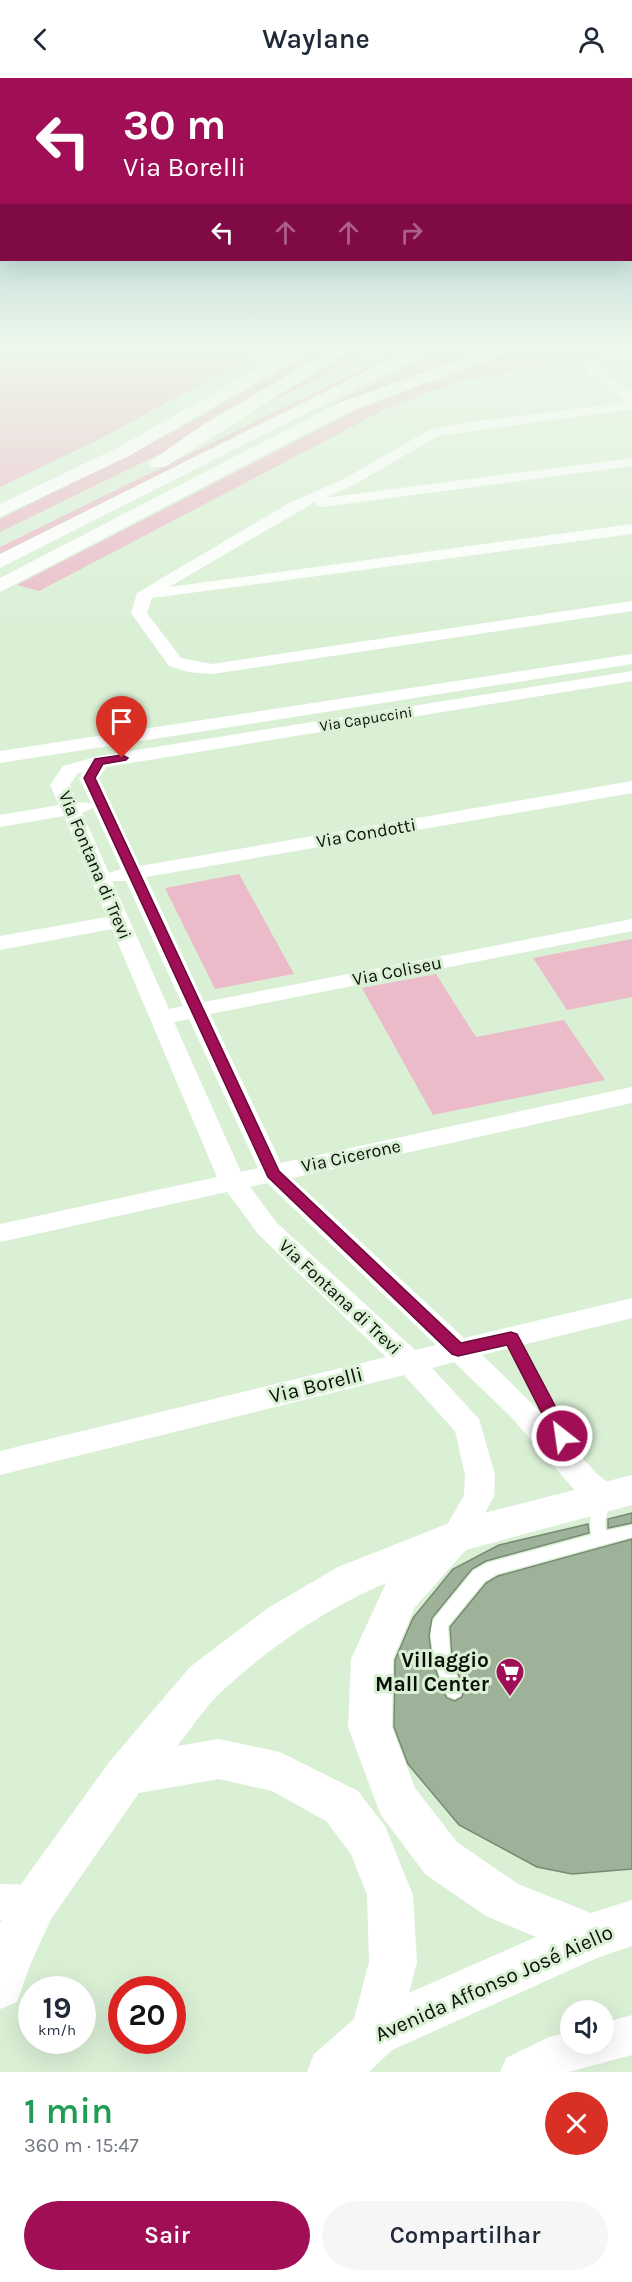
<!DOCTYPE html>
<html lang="pt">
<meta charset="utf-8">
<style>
:root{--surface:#fff;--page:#f6f6f7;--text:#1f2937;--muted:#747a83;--accent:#a00e55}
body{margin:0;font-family:Karla,sans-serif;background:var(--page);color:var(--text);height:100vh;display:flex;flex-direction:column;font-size:22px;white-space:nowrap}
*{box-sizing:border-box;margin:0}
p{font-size:20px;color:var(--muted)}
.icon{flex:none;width:33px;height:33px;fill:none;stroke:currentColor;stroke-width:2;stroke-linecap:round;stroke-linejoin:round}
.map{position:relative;height:1994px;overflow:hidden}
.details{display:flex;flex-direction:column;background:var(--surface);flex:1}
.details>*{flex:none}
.top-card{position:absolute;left:0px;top:0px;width:633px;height:183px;box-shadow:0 6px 24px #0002;background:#a00e55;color:#fff;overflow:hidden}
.fabs{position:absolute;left:560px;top:1922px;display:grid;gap:12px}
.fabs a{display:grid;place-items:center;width:54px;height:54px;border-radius:50%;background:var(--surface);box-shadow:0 6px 24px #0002;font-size:30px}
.speed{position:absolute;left:18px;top:1898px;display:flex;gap:12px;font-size:30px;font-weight:700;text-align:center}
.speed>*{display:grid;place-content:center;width:78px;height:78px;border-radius:50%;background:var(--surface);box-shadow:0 6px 24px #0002;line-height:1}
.speed small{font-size:15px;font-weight:400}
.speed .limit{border:9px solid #d22;background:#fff;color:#111}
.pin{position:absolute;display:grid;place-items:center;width:51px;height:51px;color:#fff;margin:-62px -26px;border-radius:50% 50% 50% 0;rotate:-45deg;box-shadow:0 0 6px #0007}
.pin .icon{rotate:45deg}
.me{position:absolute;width:66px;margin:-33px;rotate:330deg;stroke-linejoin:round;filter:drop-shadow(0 0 4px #0008)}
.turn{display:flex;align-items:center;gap:21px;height:126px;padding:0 24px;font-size:27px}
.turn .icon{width:78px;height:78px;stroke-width:2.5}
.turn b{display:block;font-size:42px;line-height:51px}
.lanes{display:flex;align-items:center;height:57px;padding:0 24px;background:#0003;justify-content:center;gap:30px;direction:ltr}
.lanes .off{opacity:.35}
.round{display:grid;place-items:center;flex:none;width:63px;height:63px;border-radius:32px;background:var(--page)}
.summary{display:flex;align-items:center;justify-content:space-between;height:102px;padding:0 24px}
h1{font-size:36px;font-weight:600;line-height:45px;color:#1e9e55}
.cta{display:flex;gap:12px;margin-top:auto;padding:12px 24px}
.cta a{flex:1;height:69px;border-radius:36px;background:var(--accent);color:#fff;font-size:24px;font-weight:600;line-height:69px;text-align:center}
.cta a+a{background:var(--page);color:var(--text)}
header{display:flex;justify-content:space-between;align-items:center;height:78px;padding:0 24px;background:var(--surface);font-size:27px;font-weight:600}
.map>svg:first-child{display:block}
</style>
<header><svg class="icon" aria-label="back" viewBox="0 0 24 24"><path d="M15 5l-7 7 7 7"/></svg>Waylane<svg class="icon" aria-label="person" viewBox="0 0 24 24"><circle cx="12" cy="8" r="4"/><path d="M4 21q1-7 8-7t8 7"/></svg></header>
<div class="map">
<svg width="632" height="1994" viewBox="0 0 632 1994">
<rect width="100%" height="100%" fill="#daf0d5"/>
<!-- green -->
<g fill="#ebbbc9">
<polygon points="0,273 252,273 246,281 100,361 0,409"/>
<polygon points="313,273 330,273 162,375 0,454 0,441 184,348"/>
<polygon points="347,273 374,273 250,334"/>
<polygon points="399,273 413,273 0,478 0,469"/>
<polygon points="436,273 487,273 320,332"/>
<polygon points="514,273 632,273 632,276 624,275 459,303 386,331 39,513 17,507 360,330 496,277"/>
<polygon points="239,796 294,896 215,911 165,810"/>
<polygon points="632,861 632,919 567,932 533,880"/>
<polygon points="436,896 476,959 564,942 605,1002 433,1037 362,910"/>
</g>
<!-- building -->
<g fill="#9db299" stroke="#778b73" stroke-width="1.5">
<polygon points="632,1435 632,1445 608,1450 608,1441"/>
<polygon points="588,1446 589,1455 486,1483 472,1491 432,1540 429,1558 432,1580 442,1611 447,1620 455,1623 462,1619 464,1612 452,1579 450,1549 486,1505 498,1498 632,1461 632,1791 572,1796 537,1789 459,1747 408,1686 394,1649 395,1582 413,1540 453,1491 499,1467"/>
</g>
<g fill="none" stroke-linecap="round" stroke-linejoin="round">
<!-- service -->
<g fill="#fff" fill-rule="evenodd">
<polygon points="511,1255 516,1256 552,1328 574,1366 577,1370 574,1374 569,1376 564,1374 539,1330 504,1260 506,1256"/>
<path d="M603 1416 608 1418 611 1422 605 1443 606 1453 632 1447V1459L497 1496 485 1503 448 1548 450 1579 462 1613 460 1618 454 1621 448 1618C439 1600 425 1560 434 1541L473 1493 487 1485 591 1457C589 1443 591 1431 598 1418Z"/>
</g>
<!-- minor -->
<g fill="#fff" fill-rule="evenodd">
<polygon points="592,287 632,315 632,331 438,358 352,408 324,420 632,380 632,388 322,429 317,428 315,424 169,509 632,446 632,456 152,520 147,535 181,580 212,586 632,523 632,533 212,596 188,594 169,588 131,535 137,515 289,425 342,402 429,352 462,345 627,324 588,294 586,291"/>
<polygon points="632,576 632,586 0,685 0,673"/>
<path d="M632 593V603L106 689 99 700 140 788 632 703V715L146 799 204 924 632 841V853L210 936 281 1085 632 1009V1025L292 1100 464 1260 632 1220V1240L482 1277C522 1314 559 1353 595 1394 604 1403 615 1407 621 1419L617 1428 606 1431 595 1428 577 1415 512 1340 454 1284 432 1290 479 1341 495 1397 494 1418 468 1467 457 1471 446 1467 441 1458 464 1417 465 1397 455 1353 404 1297 0 1397V1373L386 1279 259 1157 227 1114 0 1164V1146L217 1099 112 851 0 872V858L107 839 64 738 0 749V737L59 727 50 707 63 688 99 678ZM83 694 79 700 91 725 77 724 70 707 77 696ZM93 730 121 791 109 795 82 735ZM112 803H126L183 928 169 931ZM189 941 258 1090 241 1094 174 944ZM267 1105 436 1267 415 1272 277 1145 250 1109Z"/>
<polygon points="0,1806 35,1807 48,1812 54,1825 48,1838 35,1843 0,1842"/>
<polygon points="632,1937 632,1977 568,1994 500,1994 506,1980 549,1959 570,1954 570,1965 603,1965 603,1945"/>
</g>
<!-- tertiary -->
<g fill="#fff" fill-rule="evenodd">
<polygon points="288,273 308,273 129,378 0,439 0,426 117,370"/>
<polygon points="484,273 507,273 504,276 348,334 0,514 0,500 336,326"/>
<path d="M632 1397V1427L466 1472 415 1529 393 1581 392 1649 415 1710 457 1764 518 1806 591 1835 632 1822V1868L597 1880 392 1972 369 1994H307L314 1976 354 1941 369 1884 367 1817 351 1776 326 1743 272 1713 219 1701 139 1715 51 1841 30 1887 17 1924 0 1931V1845L19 1809 110 1683 190 1589 268 1530 338 1489 457 1442ZM386 1505 351 1581 348 1649 375 1722 381 1737 425 1796 486 1838 536 1859 409 1915 417 1884 413 1817 385 1748 358 1713 280 1674 219 1661 177 1668C191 1651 204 1630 221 1614 266 1572 328 1529 386 1505Z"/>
</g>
<!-- motorway -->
<g fill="#fff" fill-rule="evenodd">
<polygon points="329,273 349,273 165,389 151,389 148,385 204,346"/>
<polygon points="407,273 429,273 0,490 0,476"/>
</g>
</g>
<!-- sky -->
<linearGradient id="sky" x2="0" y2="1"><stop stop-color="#85b9c1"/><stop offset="0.49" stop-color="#eef8ec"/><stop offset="1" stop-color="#eef8ec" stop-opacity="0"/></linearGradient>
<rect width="632" height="552" fill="url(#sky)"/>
<!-- route -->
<polygon fill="#a00e55" stroke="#680937" stroke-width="1.5" points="122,677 128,680 126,682 103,686 95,700 279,1093 461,1265 511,1254 517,1256 571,1358 568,1363 556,1363 507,1267 458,1278 452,1276 268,1099 84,700 95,681"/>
<!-- icons -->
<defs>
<g id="supermarket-pin" transform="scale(1.5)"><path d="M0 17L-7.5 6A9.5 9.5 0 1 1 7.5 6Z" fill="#a00e55" stroke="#daf0d5"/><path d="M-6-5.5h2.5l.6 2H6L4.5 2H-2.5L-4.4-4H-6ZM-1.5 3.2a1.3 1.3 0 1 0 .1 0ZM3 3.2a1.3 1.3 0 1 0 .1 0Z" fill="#fff"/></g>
</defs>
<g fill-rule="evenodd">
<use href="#supermarket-pin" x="510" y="1594"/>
</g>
<g text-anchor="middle" stroke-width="6" stroke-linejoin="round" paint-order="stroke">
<!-- far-street labels -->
<g font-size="15" fill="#0a1108" stroke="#daf0d5">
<text transform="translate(366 641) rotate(-9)" y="5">Via Capuccini</text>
</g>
<!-- street labels -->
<g font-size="18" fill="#0a1108" stroke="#daf0d5">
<text transform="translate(366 755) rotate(-10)" y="6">Via Condotti</text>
<text transform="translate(95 787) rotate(67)" y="6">Via Fontana di Trevi</text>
<text transform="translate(397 893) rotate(-11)" y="6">Via Coliseu</text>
<text transform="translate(351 1078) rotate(-12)" y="6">Via Cicerone</text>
<text transform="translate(340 1219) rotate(43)" y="6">Via Fontana di Trevi</text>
</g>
<!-- near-street labels -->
<g font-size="21" fill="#0a1108" stroke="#daf0d5">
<text transform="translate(316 1307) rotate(-14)" y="7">Via Borelli</text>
<text transform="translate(494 1905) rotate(-24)" y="7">Avenida Affonso José Aiello</text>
</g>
<!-- near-poi labels -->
<g font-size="21" font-weight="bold" fill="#0a1108" stroke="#daf0d5" text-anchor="end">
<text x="489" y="1589">Villaggio<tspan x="489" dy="24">Mall Center</tspan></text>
</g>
</g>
</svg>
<div class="fabs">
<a><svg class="icon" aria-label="sound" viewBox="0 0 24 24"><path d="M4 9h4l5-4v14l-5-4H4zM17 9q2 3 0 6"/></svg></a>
</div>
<div class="speed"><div>19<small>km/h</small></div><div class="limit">20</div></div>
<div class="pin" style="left:122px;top:680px;background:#d93025"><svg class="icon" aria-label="arrive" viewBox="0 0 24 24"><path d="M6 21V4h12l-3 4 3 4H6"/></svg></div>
<svg class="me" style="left:562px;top:1358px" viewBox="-20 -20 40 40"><circle r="17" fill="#a00e55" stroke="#fff" stroke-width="3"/><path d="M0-11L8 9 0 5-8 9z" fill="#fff"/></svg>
<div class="top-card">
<div class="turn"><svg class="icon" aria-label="left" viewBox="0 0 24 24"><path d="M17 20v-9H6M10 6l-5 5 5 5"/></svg><div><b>30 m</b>Via Borelli</div></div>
<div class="lanes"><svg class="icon" aria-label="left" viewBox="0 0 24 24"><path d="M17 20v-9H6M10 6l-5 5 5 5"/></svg><svg class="icon off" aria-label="ahead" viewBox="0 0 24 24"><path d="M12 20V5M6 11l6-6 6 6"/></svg><svg class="icon off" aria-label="ahead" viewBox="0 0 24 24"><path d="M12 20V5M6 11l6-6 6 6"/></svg><svg class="icon off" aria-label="right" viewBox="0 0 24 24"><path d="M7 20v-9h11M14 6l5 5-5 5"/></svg></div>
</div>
</div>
<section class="details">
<div class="summary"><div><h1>1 min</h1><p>360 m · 15:47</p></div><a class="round" style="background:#d93025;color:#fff"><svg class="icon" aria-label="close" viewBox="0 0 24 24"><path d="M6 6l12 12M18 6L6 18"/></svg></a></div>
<div class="cta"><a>Sair</a><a>Compartilhar</a></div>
</section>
